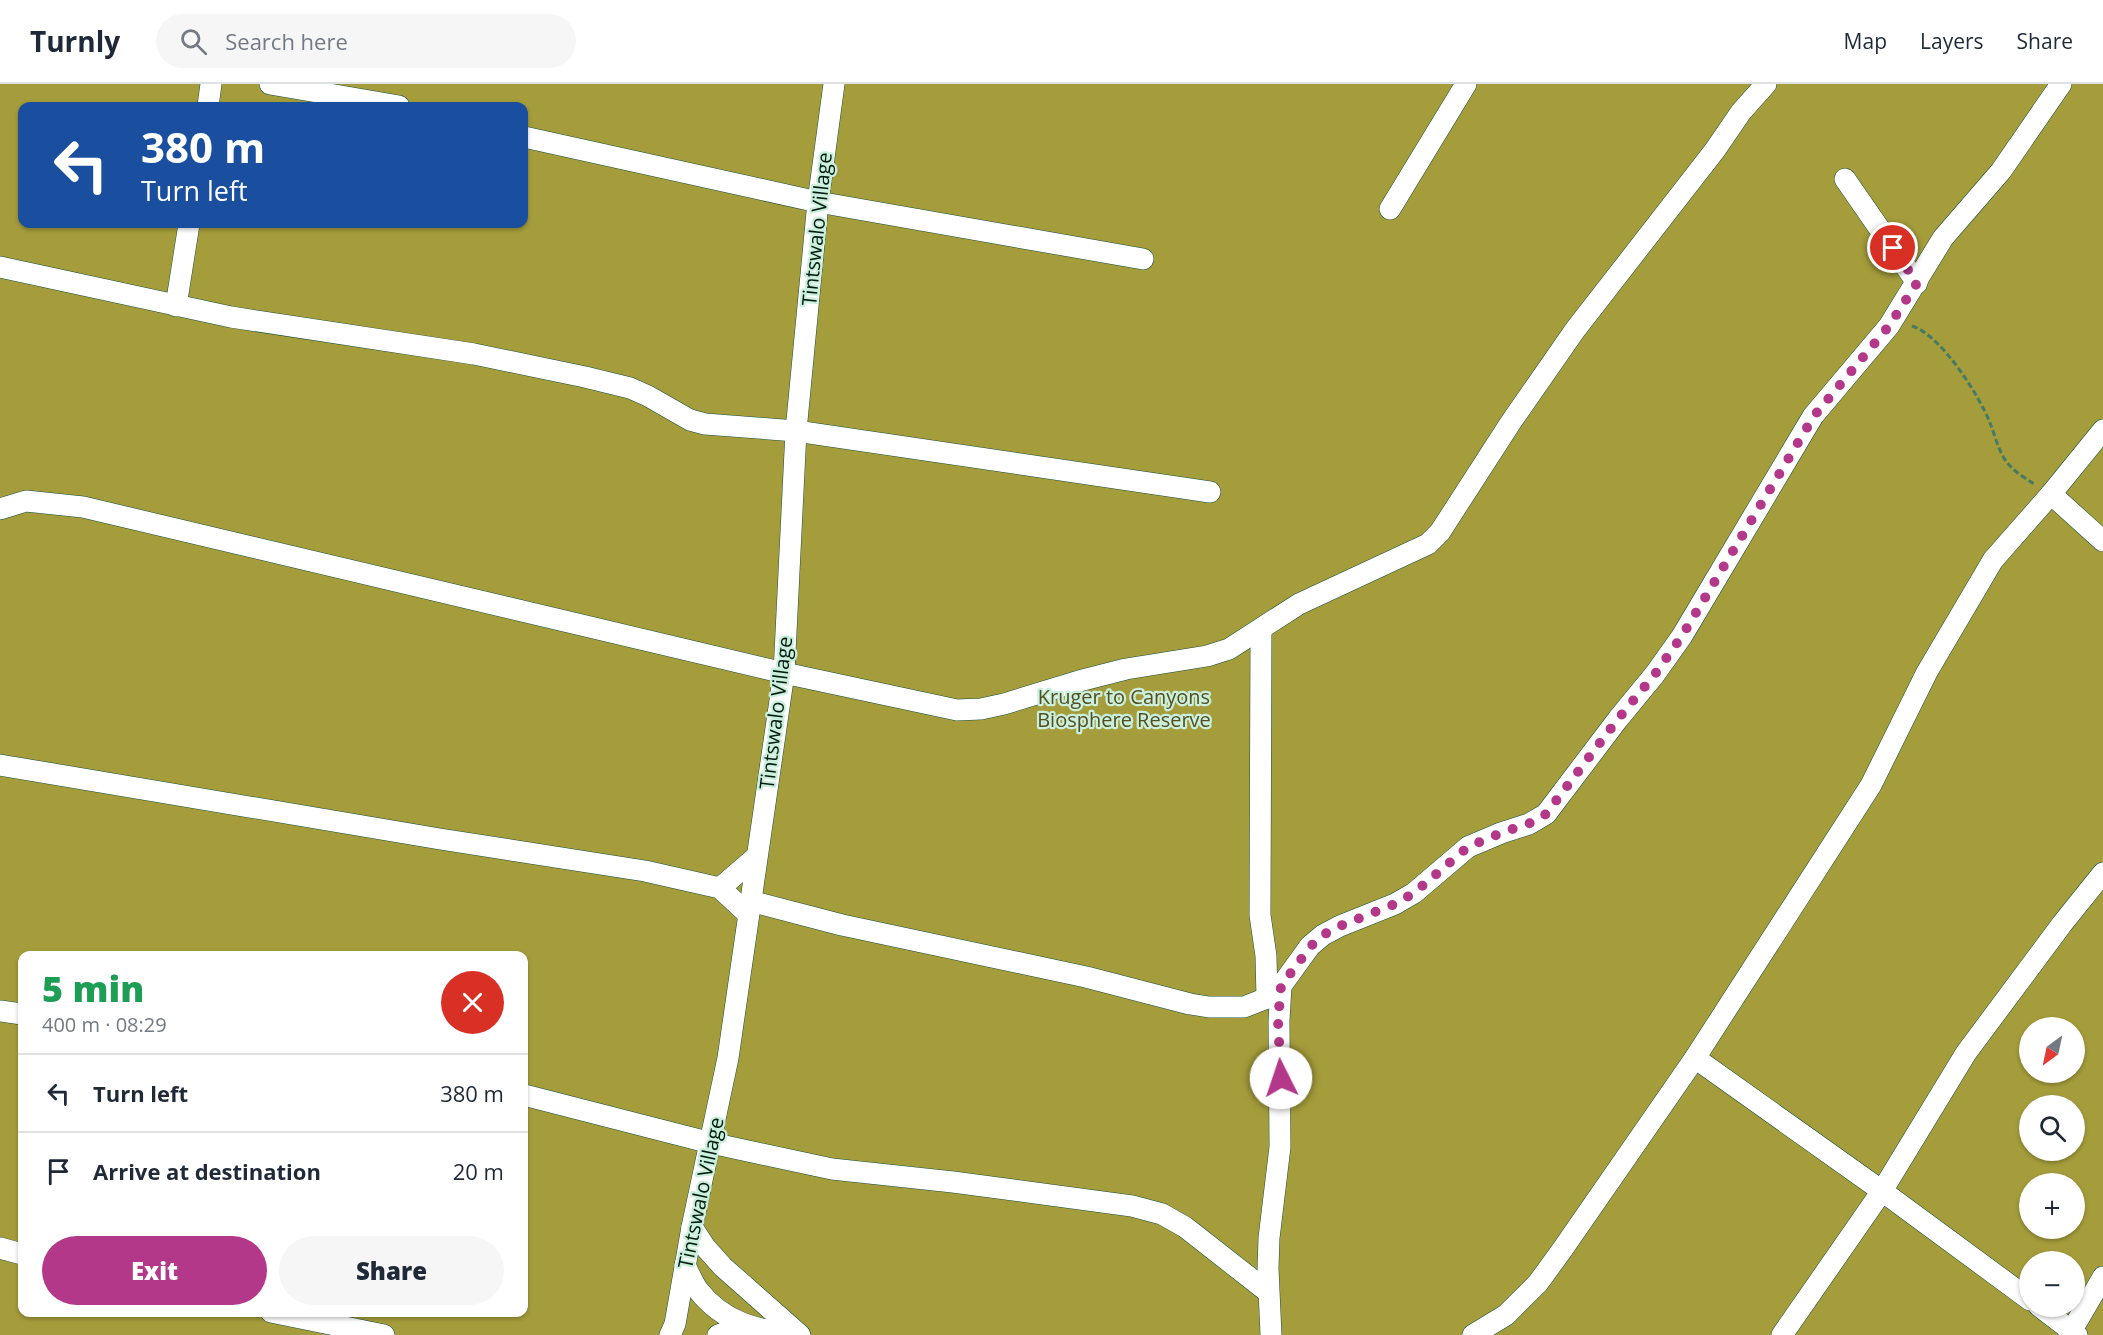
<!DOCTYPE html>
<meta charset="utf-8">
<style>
:root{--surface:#fff;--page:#f6f6f7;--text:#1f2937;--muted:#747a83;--line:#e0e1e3;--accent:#b33889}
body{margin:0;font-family:"Open Sans",sans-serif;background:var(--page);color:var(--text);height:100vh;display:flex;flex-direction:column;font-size:22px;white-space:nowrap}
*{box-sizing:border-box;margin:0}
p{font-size:20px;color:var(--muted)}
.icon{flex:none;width:33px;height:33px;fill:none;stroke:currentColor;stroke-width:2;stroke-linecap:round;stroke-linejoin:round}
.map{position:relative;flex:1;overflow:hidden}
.details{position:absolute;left:18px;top:867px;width:510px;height:366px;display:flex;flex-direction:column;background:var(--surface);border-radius:12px;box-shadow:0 2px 4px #0004}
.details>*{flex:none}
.guide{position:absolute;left:18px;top:18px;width:510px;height:126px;border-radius:12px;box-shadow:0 2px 4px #0004;background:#1a4fa0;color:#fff;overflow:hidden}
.needle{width:39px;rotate:213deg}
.buttons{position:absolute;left:2019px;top:933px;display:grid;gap:12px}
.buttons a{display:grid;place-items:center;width:66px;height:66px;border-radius:50%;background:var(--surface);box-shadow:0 2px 4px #0004;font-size:30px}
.pin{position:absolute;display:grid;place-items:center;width:51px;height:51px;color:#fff;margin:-26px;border:3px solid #fff;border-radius:50%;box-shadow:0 2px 6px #0007}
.me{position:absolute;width:66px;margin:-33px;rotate:356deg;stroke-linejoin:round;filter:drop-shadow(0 0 4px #0008)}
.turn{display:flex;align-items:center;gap:21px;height:126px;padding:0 24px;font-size:27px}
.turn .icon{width:78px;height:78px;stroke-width:2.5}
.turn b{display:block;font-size:42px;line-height:51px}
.round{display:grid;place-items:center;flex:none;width:63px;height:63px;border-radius:32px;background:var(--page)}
.headline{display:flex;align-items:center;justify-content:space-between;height:102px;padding:0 24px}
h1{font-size:36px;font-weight:800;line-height:45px;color:#1e9e55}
.action{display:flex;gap:12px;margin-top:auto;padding:12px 24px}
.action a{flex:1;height:69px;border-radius:36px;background:var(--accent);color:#fff;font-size:24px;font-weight:800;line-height:69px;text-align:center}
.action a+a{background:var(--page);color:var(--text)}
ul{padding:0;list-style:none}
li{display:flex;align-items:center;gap:18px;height:78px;padding:0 24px;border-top:2px solid var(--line)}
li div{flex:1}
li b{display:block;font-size:22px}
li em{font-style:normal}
header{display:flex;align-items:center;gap:36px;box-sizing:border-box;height:84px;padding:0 30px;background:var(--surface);border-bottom:2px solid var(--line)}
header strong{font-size:28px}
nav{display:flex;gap:33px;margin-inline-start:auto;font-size:21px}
.search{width:420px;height:54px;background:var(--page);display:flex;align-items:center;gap:15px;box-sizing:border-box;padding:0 21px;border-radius:33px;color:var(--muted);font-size:22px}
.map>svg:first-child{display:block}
</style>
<header>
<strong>Turnly</strong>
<div class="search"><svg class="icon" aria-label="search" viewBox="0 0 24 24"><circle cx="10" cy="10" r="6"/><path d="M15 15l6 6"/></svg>Search here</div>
<nav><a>Map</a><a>Layers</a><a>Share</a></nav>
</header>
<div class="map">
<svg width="2103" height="1251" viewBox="0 0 2103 1251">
<rect width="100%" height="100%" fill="#8cd8b5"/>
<!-- green -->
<path fill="#a59d3b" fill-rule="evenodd" d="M0 0H2103V1251H0ZM22 22H524V140H22ZM22 872H524V1228H22ZM2030 944H2074V988H2030ZM2030 1022H2074V1066H2030ZM2030 1100H2074V1144H2030ZM2030 1178H2074V1222H2030Z"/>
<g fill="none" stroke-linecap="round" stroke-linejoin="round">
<!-- minor casing -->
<g stroke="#144f39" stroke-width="22">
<g id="minor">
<polyline points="270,0 399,22"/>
<polyline points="208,22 211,0"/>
<polyline points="524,53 818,118 1143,175"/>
<polyline points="1845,95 1917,199"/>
<polyline points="1390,125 1466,0"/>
<polyline points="0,183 231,233 474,270 585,293 630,304 648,312 690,336 705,340 796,347 1210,408"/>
<polyline points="176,222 189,140"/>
<polyline points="2051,410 2103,457"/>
<polyline points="0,425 26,417 83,423 784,589 957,626 981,625 1004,620 1079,597 1126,585 1207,572 1229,565 1299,520 1428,460 1440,448 1511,338 1575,246 1715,66 1741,28 1766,0"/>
<polyline points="1261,546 1260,831 1266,872 1267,914"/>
<polyline points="0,681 440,755 645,787 720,804 748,830"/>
<polyline points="720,804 756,773"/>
<polyline points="750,817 842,841 1086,893 1190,920 1209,923 1244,923 1267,914 1281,902 1310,862 1323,851 1340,842 1395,820 1414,809 1468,763 1501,749 1529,740 1546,730 1618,635 1655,590 1682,552 1813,332 1889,242 1943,154 2001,87 2061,0"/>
<polyline points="0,927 22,930"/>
<polyline points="1695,974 1882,1107 2030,1216"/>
<polyline points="524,1011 711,1059 832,1085 953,1098 1132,1122 1162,1130 1185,1143 1268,1208"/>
<polyline points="692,1143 705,1163 723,1183 800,1251"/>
<polyline points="0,1164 22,1170"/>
<path d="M685 1181C689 1189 693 1199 698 1206 723 1238 758 1248 797 1249"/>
<polyline points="2039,1222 2077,1251"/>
<polyline points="271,1228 384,1251"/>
<polyline points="670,1251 675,1240 692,1143 728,974 784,589 796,347 818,118 834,0"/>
<polyline points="718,1251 745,1241"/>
<polyline points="1271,1251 1268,1184 1269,1154 1280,1063 1279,937 1281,902"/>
<polyline points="1473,1251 1506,1231 1538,1199 1562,1166 1695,974 1871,701 1927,588 1993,476 2051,410 2103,346"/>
<polyline points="1782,1251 1882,1107 1966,969 2062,840 2103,789"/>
<polyline points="2069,1251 2103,1193"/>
</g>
</g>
<!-- path -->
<path stroke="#467a62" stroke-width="3" stroke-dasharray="6 3" stroke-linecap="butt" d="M1912 242C1941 251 1979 311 1990 339 1995 351 1998 366 2006 377 2013 387 2026 395 2036 401"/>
<!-- minor -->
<use href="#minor" stroke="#fff" stroke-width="21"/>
</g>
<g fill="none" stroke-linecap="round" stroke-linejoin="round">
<!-- route -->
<polyline stroke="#b33889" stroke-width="10" stroke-dasharray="0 18" points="1281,994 1278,937 1281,902 1311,862 1323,851 1340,842 1395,820 1414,809 1468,763 1501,749 1536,737 1546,730 1618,635 1655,590 1682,552 1814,332 1889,242 1917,199 1893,164"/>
</g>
<g text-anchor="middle" stroke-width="4.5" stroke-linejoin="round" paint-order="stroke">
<!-- street labels -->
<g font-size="20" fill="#001a0e" stroke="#cbefdd">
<text transform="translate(817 145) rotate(-84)" y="7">Tintswalo Village</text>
<text transform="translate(776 629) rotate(-83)" y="7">Tintswalo Village</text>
<text transform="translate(701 1109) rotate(-78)" y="7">Tintswalo Village</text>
</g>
<!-- park labels -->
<g font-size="20" fill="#534e1e" stroke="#cbefdd">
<text x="1124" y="620">Kruger to Canyons<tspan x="1124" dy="23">Biosphere Reserve</tspan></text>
</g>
</g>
</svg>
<div class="buttons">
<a><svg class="needle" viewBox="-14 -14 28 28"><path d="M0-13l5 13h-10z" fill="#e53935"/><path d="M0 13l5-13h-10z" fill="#747a83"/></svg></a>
<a><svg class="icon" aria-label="search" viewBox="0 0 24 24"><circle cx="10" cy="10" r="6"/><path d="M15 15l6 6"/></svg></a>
<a>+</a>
<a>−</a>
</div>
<div class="pin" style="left:1893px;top:164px;background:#d93025"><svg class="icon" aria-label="arrive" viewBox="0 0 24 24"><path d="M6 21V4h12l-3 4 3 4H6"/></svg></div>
<svg class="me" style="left:1281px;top:994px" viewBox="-20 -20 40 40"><circle r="19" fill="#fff"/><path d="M0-13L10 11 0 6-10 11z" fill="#b33889"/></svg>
<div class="guide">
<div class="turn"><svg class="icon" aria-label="left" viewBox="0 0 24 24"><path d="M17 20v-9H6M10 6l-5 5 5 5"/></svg><div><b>380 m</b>Turn left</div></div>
</div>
<section class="details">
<div class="headline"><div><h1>5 min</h1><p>400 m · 08:29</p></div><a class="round" style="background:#d93025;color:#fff"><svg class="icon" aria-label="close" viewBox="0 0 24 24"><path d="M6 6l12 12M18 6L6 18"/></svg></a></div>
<ul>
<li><svg class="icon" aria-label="left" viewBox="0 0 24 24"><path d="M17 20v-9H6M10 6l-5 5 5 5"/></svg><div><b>Turn left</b></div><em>380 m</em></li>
<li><svg class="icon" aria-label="arrive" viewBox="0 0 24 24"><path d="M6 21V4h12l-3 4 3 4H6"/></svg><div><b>Arrive at destination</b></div><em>20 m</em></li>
</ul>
<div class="action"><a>Exit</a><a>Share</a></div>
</section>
</div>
